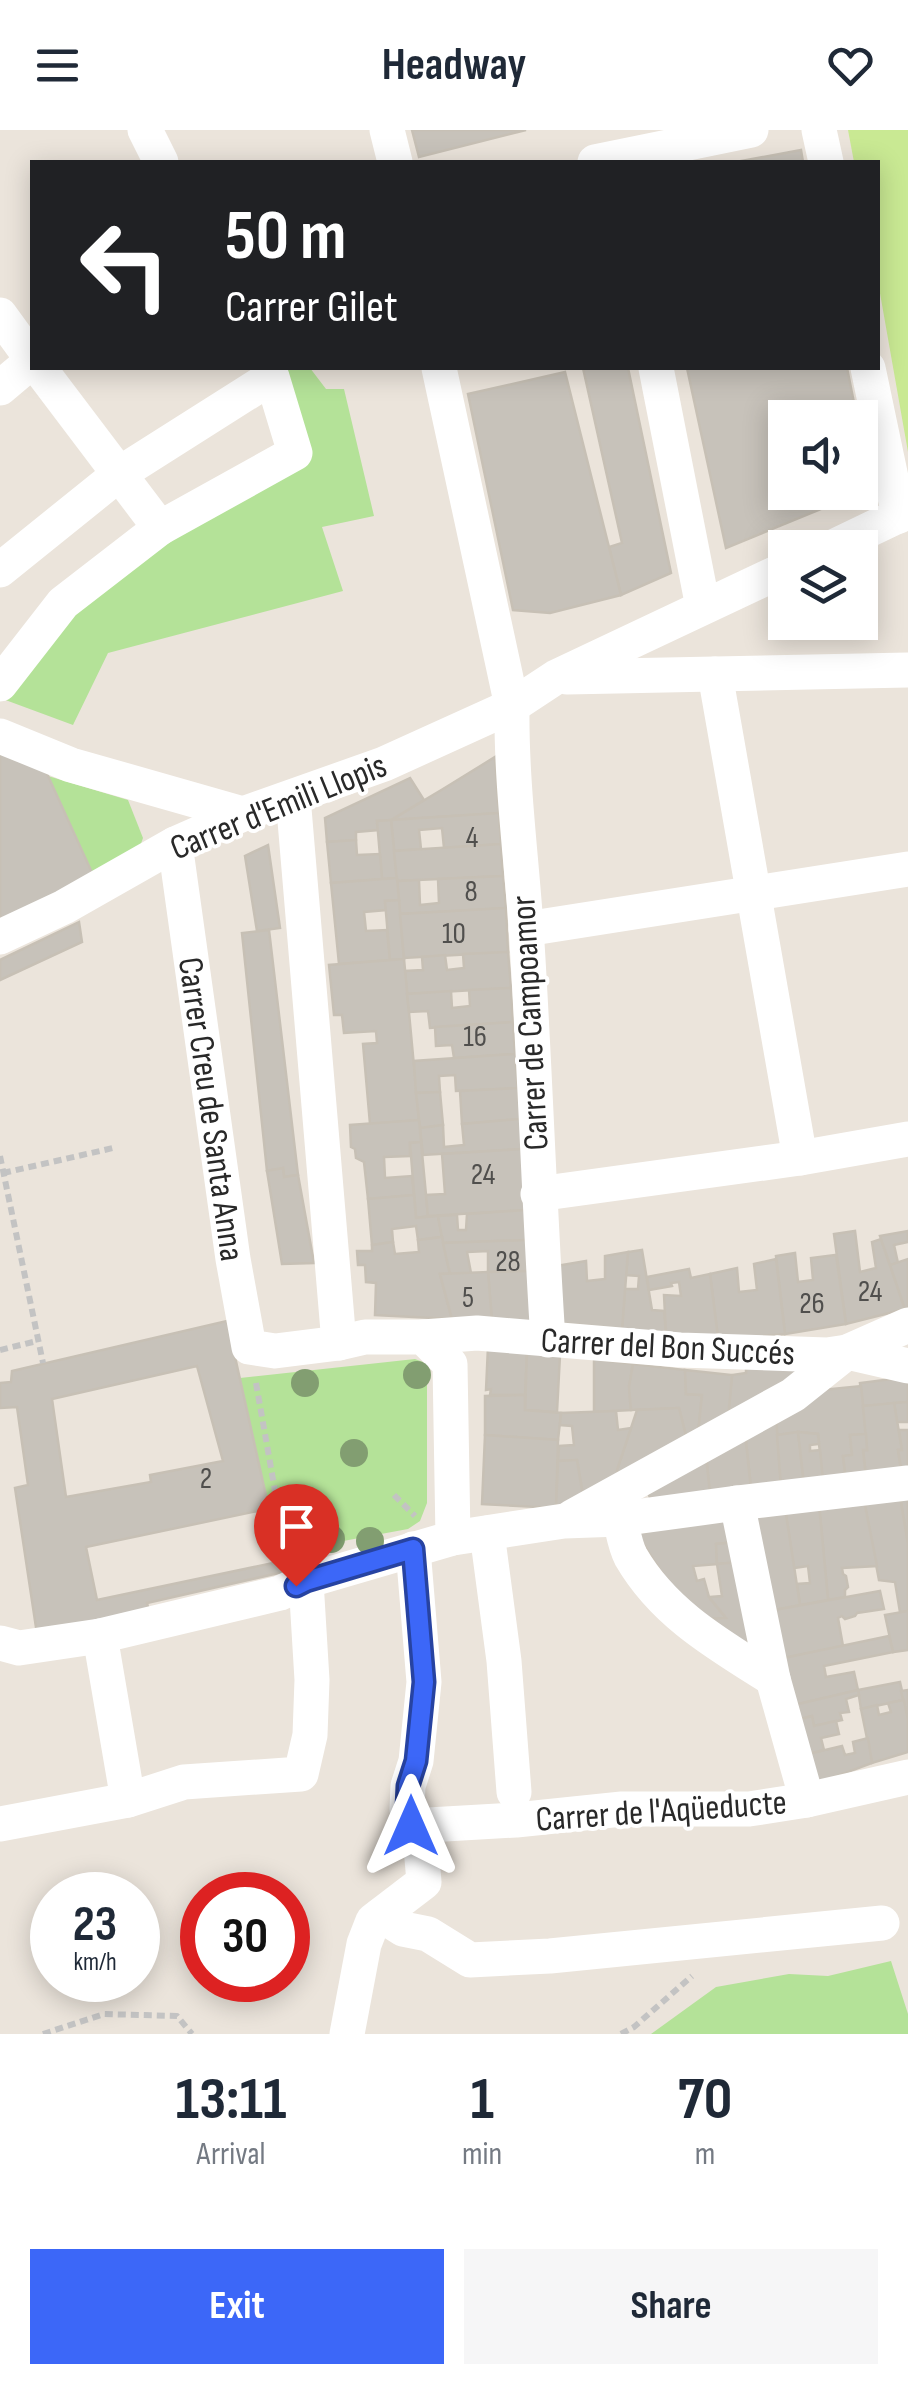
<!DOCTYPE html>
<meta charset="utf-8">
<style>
:root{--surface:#fff;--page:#f6f6f7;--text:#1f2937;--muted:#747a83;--accent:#3c67f8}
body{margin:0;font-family:"Sofia Sans Condensed",sans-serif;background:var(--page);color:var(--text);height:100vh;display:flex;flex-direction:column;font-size:38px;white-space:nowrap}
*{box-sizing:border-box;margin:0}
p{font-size:32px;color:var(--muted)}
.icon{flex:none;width:55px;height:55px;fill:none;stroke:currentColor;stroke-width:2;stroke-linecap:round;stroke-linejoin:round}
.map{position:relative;height:1904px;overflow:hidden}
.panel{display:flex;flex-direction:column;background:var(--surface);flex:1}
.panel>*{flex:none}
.guide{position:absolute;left:30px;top:30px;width:850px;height:210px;border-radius:0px;box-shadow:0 5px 25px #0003;background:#202124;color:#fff;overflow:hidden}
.tools{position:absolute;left:768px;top:270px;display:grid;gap:20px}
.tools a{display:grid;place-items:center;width:110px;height:110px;border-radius:0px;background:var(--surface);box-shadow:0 5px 25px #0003;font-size:50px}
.speed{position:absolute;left:30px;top:1742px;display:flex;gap:20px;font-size:50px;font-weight:700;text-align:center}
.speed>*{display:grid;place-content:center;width:130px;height:130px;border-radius:50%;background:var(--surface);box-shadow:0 5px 25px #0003;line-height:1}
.speed small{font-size:25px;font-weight:400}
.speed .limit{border:15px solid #d22;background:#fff;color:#111}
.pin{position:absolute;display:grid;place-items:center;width:85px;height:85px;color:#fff;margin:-102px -42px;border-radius:50% 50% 50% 0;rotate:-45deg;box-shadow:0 0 10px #0007}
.pin .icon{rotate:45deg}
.me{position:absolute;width:110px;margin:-55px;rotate:0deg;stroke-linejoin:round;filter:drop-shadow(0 0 8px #0008)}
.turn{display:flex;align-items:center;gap:35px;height:210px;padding:0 30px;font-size:45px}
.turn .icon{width:130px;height:130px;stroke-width:2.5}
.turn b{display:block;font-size:70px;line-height:85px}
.eta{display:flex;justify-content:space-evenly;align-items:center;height:170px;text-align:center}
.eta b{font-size:60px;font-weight:700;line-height:70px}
.primary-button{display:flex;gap:20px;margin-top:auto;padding:20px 30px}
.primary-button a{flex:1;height:115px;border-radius:0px;background:var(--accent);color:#fff;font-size:40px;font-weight:700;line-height:115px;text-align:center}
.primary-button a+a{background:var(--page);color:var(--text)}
header{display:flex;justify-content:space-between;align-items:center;height:130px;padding:0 30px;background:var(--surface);font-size:45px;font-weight:700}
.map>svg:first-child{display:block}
</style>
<header><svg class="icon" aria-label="menu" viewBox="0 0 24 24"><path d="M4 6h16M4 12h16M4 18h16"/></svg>Headway<svg class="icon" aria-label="heart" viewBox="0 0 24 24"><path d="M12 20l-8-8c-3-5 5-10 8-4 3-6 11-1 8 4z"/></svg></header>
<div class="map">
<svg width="908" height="1904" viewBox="0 0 908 1904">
<rect width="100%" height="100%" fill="#ebe4db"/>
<!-- green -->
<g fill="#b4e298">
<polygon points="277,238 310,238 326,259 344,259 374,386 322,397 343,461 108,523 73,595 0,568 63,473 295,323"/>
<polygon points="48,646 128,670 143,708 138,722 94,747"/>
<polygon points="415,1229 423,1232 427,1241 427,1373 420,1391 408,1399 300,1419 301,1434 288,1436 283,1442 240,1248"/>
<polygon points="891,1831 908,1884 908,1904 651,1904 716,1857 789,1844 828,1846"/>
</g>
<!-- pitch -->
<polygon fill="#c9e993" points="848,0 908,0 908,322 878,152 878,32 854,32"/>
<!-- building -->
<g fill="#c7c2ba" stroke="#c7c0b5" stroke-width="2.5" fill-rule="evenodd">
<polygon points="412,0 526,0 419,27"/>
<polygon points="801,20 803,32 736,32"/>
<polygon points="583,238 628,238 671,443 621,465 609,417 622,413"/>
<polygon points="687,238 847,238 857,288 785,288 785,362 860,362 860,300 872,358 726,418"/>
<polygon points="565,242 621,465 550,483 513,480 468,264"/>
<polygon points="0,620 43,635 94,747 0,789"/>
<polygon points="495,627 499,683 391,690 443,659"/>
<polygon points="410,648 424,670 391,690 377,691 378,700 356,702 356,710 327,712 325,688"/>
<polygon points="499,683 501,714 444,718 442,698 419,700 421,719 394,721 391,690"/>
<polygon points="391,690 397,748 382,749 377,691"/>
<polygon points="356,710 357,725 380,724 382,749 331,753 327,712"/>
<polygon points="501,714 503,746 397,751 394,721"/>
<polygon points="268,715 280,798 257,801 245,726"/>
<polygon points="503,746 506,778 400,784 397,751 419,750 420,775 439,773 438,749"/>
<polygon points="397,748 399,770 385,771 386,780 364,782 366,801 387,800 390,830 339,834 331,753"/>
<polygon points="399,770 404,829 390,830 385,771"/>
<polygon points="506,778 508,822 404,828 400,784"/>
<polygon points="79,792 82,812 0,850 0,830"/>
<polygon points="269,800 298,1045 284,1047 283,1038 267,1041 242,803"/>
<polygon points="508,822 511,858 407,864 405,841 423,840 422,827 445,825 447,840 464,838 463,824"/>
<polygon points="404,829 419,990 370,994 363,914 377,913 376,901 344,903 342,885 334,885 329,835"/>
<polygon points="511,858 513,892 430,898 428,881 409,882 407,864 451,861 452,878 470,876 469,860"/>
<polygon points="513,892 515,924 454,928 452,915 436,916 435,897"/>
<polygon points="515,924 518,958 456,961 455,945 439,946 440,962 416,963 414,931"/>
<polygon points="518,958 520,989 462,994 460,961"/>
<polygon points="440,962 443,995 420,998 416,963"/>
<polygon points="520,989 522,1019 423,1025 420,998 443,995 444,1017 464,1015 462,994"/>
<polygon points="419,990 421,1012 410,1013 410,1026 384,1027 385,1048 412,1046 414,1065 368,1069 364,1032 356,1028 355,1019 351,1017 350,995"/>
<polygon points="421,1012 428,1086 416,1088 410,1013"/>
<polygon points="522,1019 525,1080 428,1086 426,1065 445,1064 442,1024"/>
<polygon points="283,1038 284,1047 298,1045 314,1133 282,1134 267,1041"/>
<polygon points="414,1065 416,1088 438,1086 442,1107 418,1110 416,1096 392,1099 393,1112 372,1115 368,1069"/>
<polygon points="525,1080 527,1110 443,1113 438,1086 457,1085 458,1100 466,1100 467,1084"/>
<polygon points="855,1101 860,1142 876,1138 872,1112 881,1109 905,1179 846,1194 834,1104"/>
<polygon points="908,1101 908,1112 894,1115 898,1133 890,1135 880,1106"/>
<polygon points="442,1107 450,1144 440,1144 452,1189 375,1185 376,1153 366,1152 365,1135 358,1135 357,1121 372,1121 372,1115 393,1112 395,1124 419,1122 418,1110"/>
<polygon points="527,1110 528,1141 488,1142 488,1121 467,1122 471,1143 450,1144 443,1113"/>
<polygon points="642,1120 652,1180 664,1181 666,1203 622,1199 625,1159 638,1159 639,1146 626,1145 628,1122"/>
<polygon points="628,1122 622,1199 561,1193 556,1136 586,1131 587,1151 605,1149 605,1126"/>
<polygon points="795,1123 798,1152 813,1150 811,1128 836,1125 846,1194 785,1204 776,1126"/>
<polygon points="776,1129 785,1204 733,1209 718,1208 710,1144 737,1138 739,1162 757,1160 754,1134"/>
<polygon points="908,1129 908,1178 905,1179 890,1135"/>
<polygon points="689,1139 691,1148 710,1144 718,1208 666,1203 664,1165 681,1166 679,1152 671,1153 672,1156 649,1160 647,1147"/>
<polygon points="528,1141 533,1194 492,1192 488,1142"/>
<polygon points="488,1142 492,1192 452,1189 440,1144"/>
<path d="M227 1191 283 1442 147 1473 149 1481 37 1504 15 1358 28 1355 17 1277 0 1278V1253L11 1252 12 1241ZM197 1236 223 1331 150 1345 151 1352 66 1367 52 1269ZM267 1379 278 1432 97 1470 86 1417Z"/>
<polygon points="488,1217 527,1221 525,1265 490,1265 491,1259 486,1260"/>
<polygon points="527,1221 560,1225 557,1282 525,1280"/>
<polygon points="594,1229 633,1234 629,1257 631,1280 594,1282"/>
<polygon points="800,1232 799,1251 728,1289 732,1245 746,1243 746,1239"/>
<polygon points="633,1234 685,1240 686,1264 702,1265 698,1304 687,1310 679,1278 631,1280 629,1257"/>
<polygon points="685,1240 732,1245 728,1289 698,1304 702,1265 686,1264"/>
<polygon points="908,1247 908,1272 863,1276 860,1253"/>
<polygon points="861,1256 866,1304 850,1305 852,1325 843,1326 846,1350 823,1352 818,1304 798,1302 777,1305 776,1286 822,1260"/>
<polygon points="525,1265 525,1280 561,1283 558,1310 485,1305 485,1266"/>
<polygon points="908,1272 908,1292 897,1292 894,1273"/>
<polygon points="894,1273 902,1320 898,1320 902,1344 866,1348 863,1320 867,1320 863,1276"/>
<polygon points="679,1278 687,1310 618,1347 617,1340 637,1280"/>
<polygon points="616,1281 618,1300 631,1298 617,1340 618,1347 583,1366 577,1330 558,1331 559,1316 574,1315 572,1296 560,1295 561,1283"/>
<polygon points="776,1286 781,1356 751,1359 745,1303"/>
<polygon points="899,1300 908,1300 908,1344 902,1344 898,1320 902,1320"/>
<polygon points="798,1302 804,1354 781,1356 777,1305"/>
<polygon points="798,1302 818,1304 819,1314 810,1315 810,1321 820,1320 823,1352 804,1354"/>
<polygon points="745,1303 751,1359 710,1364 706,1325"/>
<polygon points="866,1304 867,1320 863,1320 866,1348 846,1350 843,1326 852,1325 850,1305"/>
<polygon points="485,1305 558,1310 556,1378 482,1374"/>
<polygon points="706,1325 710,1364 652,1372 648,1363"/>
<polygon points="577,1330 583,1366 556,1378 558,1331"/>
<polygon points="908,1366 908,1412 900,1367"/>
<polygon points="900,1367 908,1414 908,1481 900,1482 895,1452 879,1450 864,1370"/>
<polygon points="864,1370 877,1436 842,1438 843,1444 846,1446 848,1457 845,1460 845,1467 828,1470 819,1374"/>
<polygon points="819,1374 828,1470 800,1475 797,1454 810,1453 808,1436 794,1438 785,1378"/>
<polygon points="785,1378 800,1475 769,1481 751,1381"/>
<polygon points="736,1384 738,1412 716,1414 717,1434 693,1436 697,1451 704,1449 709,1467 726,1488 711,1489 679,1470 637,1404"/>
<polygon points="738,1412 740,1432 717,1434 716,1414"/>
<polygon points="740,1432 748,1512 736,1516 711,1489 726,1488 709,1467 722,1466 717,1434"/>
<polygon points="880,1461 884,1479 857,1483 855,1486 845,1489 842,1486 838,1488 843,1516 779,1529 769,1481"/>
<polygon points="908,1481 908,1520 893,1522 885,1485"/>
<polygon points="889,1506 893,1522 824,1536 826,1547 854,1542 858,1560 790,1576 779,1529"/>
<polygon points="900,1552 904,1570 861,1579 858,1560"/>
<polygon points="858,1560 859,1565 846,1569 849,1582 840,1583 842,1590 814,1596 812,1586 793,1591 790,1576"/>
<polygon points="908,1560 908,1590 901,1561"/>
<polygon points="904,1570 908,1590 908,1622 872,1633 861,1579 877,1575 879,1585 891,1582 888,1573"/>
<polygon points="812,1586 814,1596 836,1591 839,1604 821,1608 824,1620 800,1626 793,1591"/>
<polygon points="868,1608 872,1633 807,1657 800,1626 842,1616 845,1625 855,1623 853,1612"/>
</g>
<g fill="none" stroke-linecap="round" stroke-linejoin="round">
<!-- path -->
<g stroke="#c3c3c3" stroke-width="6" stroke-dasharray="8 5" stroke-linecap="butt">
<polyline points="0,1026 43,1233"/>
<polyline points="3,1043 113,1018"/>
<polyline points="0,1220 37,1211"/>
<polyline points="256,1253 286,1423"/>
<polyline points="394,1365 415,1386"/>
<polyline points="43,1904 104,1884 177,1886 192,1904"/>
<polyline points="621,1904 634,1897 692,1846"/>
</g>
<!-- street -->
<g stroke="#fff" stroke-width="35">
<polyline points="145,0 161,32"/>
<polyline points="387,0 395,32"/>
<polyline points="819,0 826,32"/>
<polyline points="595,32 751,0"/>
<polyline points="0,185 32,229"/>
<polyline points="39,238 160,398"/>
<path d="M439 238 512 576C511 650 521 723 526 797 535 935 539 1073 548 1210"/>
<polyline points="656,238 703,477"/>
<polyline points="868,238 899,386"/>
<polyline points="0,258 32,231"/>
<polyline points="831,418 908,381"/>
<polyline points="0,440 119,344 272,247 295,323 160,398 63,473 0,554"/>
<polyline points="715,544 800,1028"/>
<polyline points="567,547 908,540"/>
<polyline points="0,606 71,635 243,684"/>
<polyline points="293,667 339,1213"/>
<polyline points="175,714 233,1129 249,1217 275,1221 339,1213 365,1207 423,1207 450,1234 453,1408"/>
<polyline points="526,799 908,739"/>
<polyline points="0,807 64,777 175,714 243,684 384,634 512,576 556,547 785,439"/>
<polyline points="538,1064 800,1028 908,1009"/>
<polyline points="423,1207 477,1203 680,1220 827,1225 847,1222 908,1195"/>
<polyline points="737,1373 773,1549 807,1670"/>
<polyline points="572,1387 793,1265 847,1222 908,1236"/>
<path d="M620 1389C623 1401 625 1416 631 1427 664 1484 719 1515 773 1549"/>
<polyline points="487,1403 504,1531 514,1662"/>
<polyline points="100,1506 128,1670"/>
<polyline points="0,1513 19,1518 100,1506 280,1463 306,1451 453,1408 564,1391 620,1389 737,1373 908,1353"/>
<polyline points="0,1694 128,1670 184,1652 301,1644 310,1605 312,1550 306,1451"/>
<polyline points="411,1696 516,1690 622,1679 749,1679 807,1670 908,1647"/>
<polyline points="381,1785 403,1799 428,1804 470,1830 550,1826 882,1793"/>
<polyline points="347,1904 364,1814 373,1791 424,1752 421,1717 411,1696 407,1679 408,1656 416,1631 424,1552 413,1419"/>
</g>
</g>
<!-- trees -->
<g fill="#829e71">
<circle cx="417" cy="1245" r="14"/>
<circle cx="305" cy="1253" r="14"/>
<circle cx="354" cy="1323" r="14"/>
<circle cx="331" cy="1409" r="14"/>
<circle cx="370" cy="1411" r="14"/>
</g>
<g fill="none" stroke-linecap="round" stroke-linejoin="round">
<!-- route casing -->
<g stroke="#2743a1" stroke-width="25">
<polyline id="route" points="296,1456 306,1451 413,1419 424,1552 416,1631 408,1656 407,1678 411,1696"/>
</g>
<!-- route -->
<use href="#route" stroke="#3c67f8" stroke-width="18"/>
</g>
<g text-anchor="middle" stroke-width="8" stroke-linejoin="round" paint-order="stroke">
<!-- number labels -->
<g font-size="30" fill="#504f4d">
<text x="472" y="717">4</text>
<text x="471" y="771">8</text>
<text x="454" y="813">10</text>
<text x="475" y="916">16</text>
<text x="483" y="1054">24</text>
<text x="508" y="1141">28</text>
<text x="870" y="1171">24</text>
<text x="468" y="1177">5</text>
<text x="812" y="1183">26</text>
<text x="206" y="1358">2</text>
</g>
<!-- street labels -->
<g font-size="35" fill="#292929" stroke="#fff">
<text transform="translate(278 676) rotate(-22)" y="12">Carrer d'Emili Llopis</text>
<text transform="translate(529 893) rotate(-93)" y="12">Carrer de Campoamor</text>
<text transform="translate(212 979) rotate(82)" y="12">Carrer Creu de Santa Anna</text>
<text transform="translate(668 1216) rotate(3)" y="12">Carrer del Bon Succés</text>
<text transform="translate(661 1680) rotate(-4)" y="12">Carrer de l'Aqüeducte</text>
</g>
</g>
</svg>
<div class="tools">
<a><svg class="icon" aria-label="sound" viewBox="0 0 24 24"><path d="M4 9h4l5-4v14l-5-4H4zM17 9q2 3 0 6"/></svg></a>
<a><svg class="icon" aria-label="layers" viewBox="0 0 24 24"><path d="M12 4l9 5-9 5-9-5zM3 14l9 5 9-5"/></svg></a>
</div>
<div class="speed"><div>23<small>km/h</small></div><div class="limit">30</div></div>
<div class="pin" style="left:296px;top:1456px;background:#d93025"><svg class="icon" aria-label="arrive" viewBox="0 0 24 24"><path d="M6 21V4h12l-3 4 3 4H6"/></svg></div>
<svg class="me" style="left:411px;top:1696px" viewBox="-20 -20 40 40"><path d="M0-17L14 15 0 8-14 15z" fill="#3c67f8" stroke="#fff" stroke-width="4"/></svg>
<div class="guide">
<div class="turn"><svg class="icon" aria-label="left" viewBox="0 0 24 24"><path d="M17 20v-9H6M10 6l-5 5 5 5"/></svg><div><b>50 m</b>Carrer Gilet</div></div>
</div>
</div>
<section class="panel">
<div class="eta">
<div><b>13:11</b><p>Arrival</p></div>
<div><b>1</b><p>min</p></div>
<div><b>70</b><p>m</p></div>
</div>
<div class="primary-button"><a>Exit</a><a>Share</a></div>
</section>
